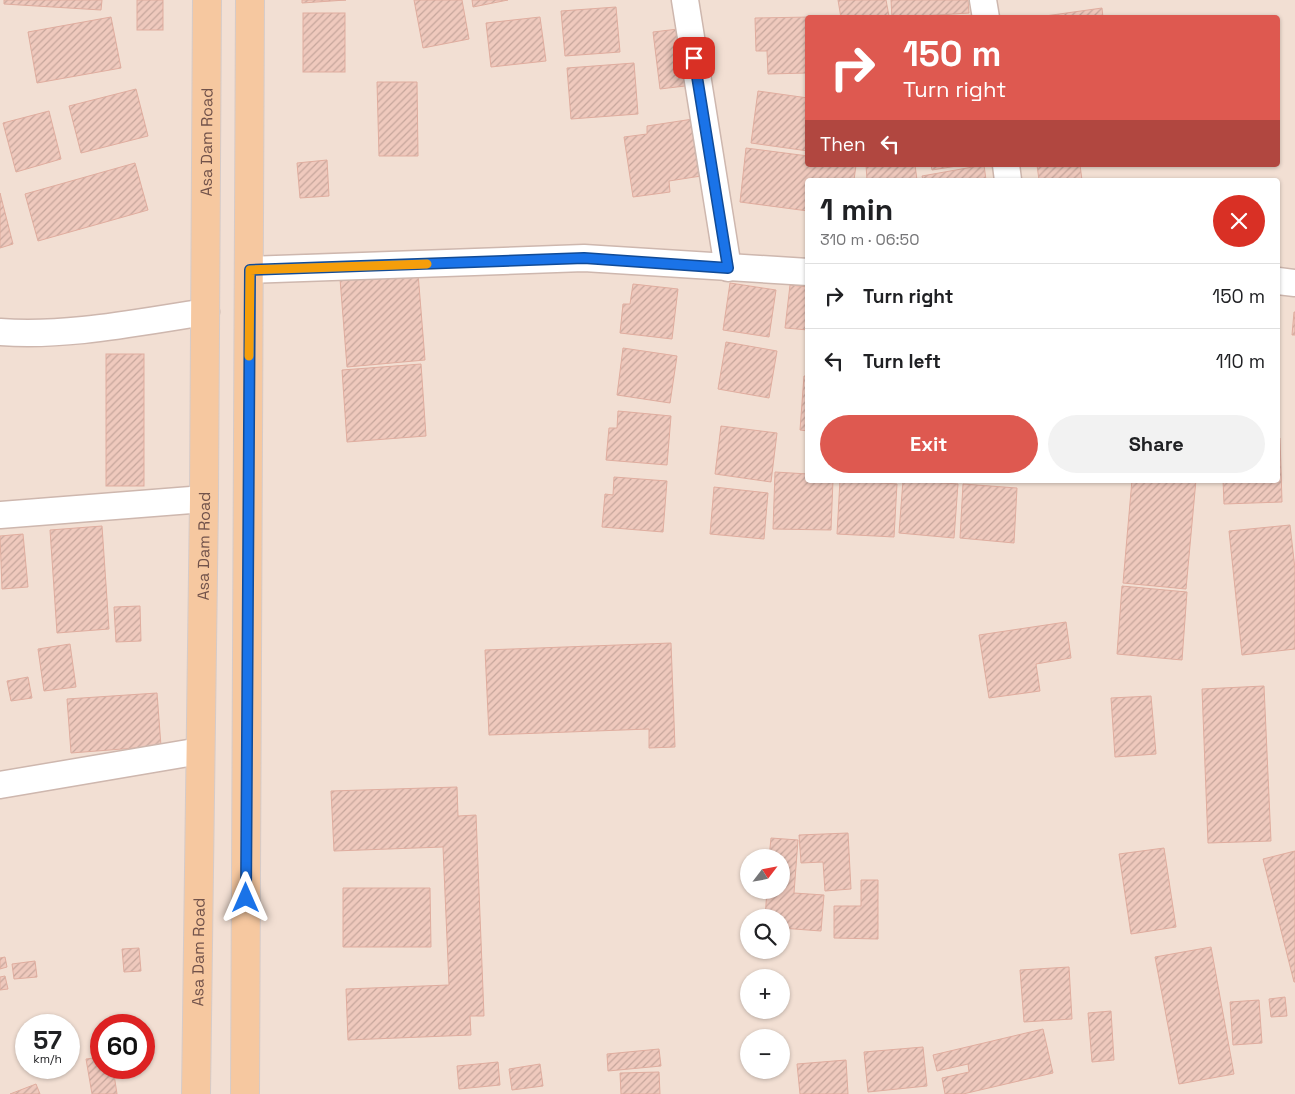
<!DOCTYPE html>
<meta charset="utf-8">
<style>
:root{--surface:#fff;--page:#f2f2f2;--text:#202124;--muted:#757577;--line:#e0e0e0;--accent:#de5950}
body{margin:0;font-family:"Space Grotesk",sans-serif;background:var(--page);color:var(--text);height:100vh;display:flex;flex-direction:column;font-size:19px;white-space:nowrap}
*{box-sizing:border-box;margin:0}
p{font-size:16px;color:var(--muted)}
.icon{flex:none;width:28px;height:28px;fill:none;stroke:currentColor;stroke-width:2;stroke-linecap:round;stroke-linejoin:round}
.map{position:relative;flex:1;overflow:hidden}
.details{position:absolute;left:805px;top:178px;width:475px;height:305px;display:flex;flex-direction:column;background:var(--surface);border-radius:5px;box-shadow:0 1px 4px #0004}
.details>*{flex:none}
.banner{position:absolute;left:805px;top:15px;width:475px;height:152px;border-radius:5px;box-shadow:0 1px 4px #0004;background:#de5950;color:#fff;overflow:hidden}
.needle{width:32px;rotate:58deg}
.tools{position:absolute;left:740px;top:849px;display:grid;gap:10px}
.tools a{display:grid;place-items:center;width:50px;height:50px;border-radius:50%;background:var(--surface);box-shadow:0 1px 4px #0004;font-size:25px}
.speed{position:absolute;left:15px;top:1014px;display:flex;gap:10px;font-size:25px;font-weight:700;text-align:center}
.speed>*{display:grid;place-content:center;width:65px;height:65px;border-radius:50%;background:var(--surface);box-shadow:0 1px 4px #0004;line-height:1}
.speed small{font-size:12px;font-weight:400}
.speed .limit{border:8px solid #d22;background:#fff;color:#111}
.pin{position:absolute;display:grid;place-items:center;width:42px;height:42px;color:#fff;margin:-21px;border-radius:10px;box-shadow:0 2px 8px #0006}
.me{position:absolute;width:55px;margin:-28px;rotate:0deg;stroke-linejoin:round;filter:drop-shadow(0 0 4px #0008)}
.turn{display:flex;align-items:center;gap:18px;height:105px;padding:0 15px;font-size:22px}
.turn .icon{width:65px;height:65px;stroke-width:2.5}
.turn b{display:block;font-size:35px;line-height:42px}
.then{display:flex;align-items:center;height:48px;padding:0 15px;background:#0003;gap:10px;font-size:19px}
.round{display:grid;place-items:center;flex:none;width:52px;height:52px;border-radius:26px;background:var(--page)}
.head{display:flex;align-items:center;justify-content:space-between;height:85px;padding:0 15px}
h1{font-size:30px;font-weight:700;line-height:38px}
.primary-button{display:flex;gap:10px;margin-top:auto;padding:10px 15px}
.primary-button a{flex:1;height:58px;border-radius:30px;background:var(--accent);color:#fff;font-size:20px;font-weight:700;line-height:58px;text-align:center}
.primary-button a+a{background:var(--page);color:var(--text)}
ul{padding:0;list-style:none}
li{display:flex;align-items:center;gap:15px;height:65px;padding:0 15px;border-top:1px solid var(--line)}
li div{flex:1}
li b{display:block;font-size:19px}
li em{font-style:normal}
.map>svg:first-child{display:block}
</style>
<div class="map">
<svg width="1295" height="1094" viewBox="0 0 1295 1094">
<defs>
<pattern id="building-hatch" width="6" height="6" patternUnits="userSpaceOnUse" patternTransform="scale(1.25)"><rect width="6" height="6" fill="#efc9bd"/><path d="M-1 1l2-2M0 6l6-6M5 7l2-2" fill="none" stroke="#c6a69c"/></pattern>
</defs>
<rect width="100%" height="100%" fill="#fbeee4"/>
<!-- residential -->
<path fill="#f2dfd3" fill-rule="evenodd" d="M0 0H1295V1094H0ZM808 18H1278V165H808ZM808 180H1278V480H808ZM749 858H781V890H749ZM749 918H781V950H749ZM749 978H781V1010H749ZM26 1025H69V1068H26ZM101 1025H144V1068H101ZM749 1038H781V1070H749Z"/>
<!-- building -->
<g fill="url(#building-hatch)" stroke="#e0ad9f">
<polygon points="4,0 102,0 101,10 4,4"/>
<rect x="137" y="0" width="26" height="30"/>
<polygon points="302,0 346,0 302,3"/>
<polygon points="414,0 462,0 469,39 423,48"/>
<polygon points="472,0 508,0 473,7"/>
<polygon points="838,0 886,0 889,16 877,18 841,18"/>
<polygon points="891,0 968,0 969,13 892,18"/>
<polygon points="616,7 620,52 565,56 561,11"/>
<polygon points="1102,8 1103,18 1031,18"/>
<rect x="303" y="13" width="42" height="59"/>
<polygon points="111,17 121,68 37,83 28,32"/>
<polygon points="540,17 546,61 491,67 486,23"/>
<polygon points="811,17 808,18 808,73 768,74 767,51 756,51 755,18"/>
<polygon points="678,29 685,86 660,89 653,32"/>
<polygon points="634,63 638,114 571,119 567,68"/>
<polygon points="377,82 417,82 418,156 379,156"/>
<polygon points="136,89 148,136 81,153 69,106"/>
<polygon points="758,91 808,98 808,151 751,143"/>
<polygon points="49,111 61,159 16,172 3,123"/>
<polygon points="693,119 701,176 669,181 670,192 633,197 624,137 647,134 647,126"/>
<polygon points="746,148 808,156 808,165 856,165 854,180 808,180 808,211 740,202"/>
<polygon points="327,160 329,196 300,198 297,163"/>
<polygon points="135,163 148,210 38,241 25,194"/>
<polygon points="866,165 915,165 917,180 867,180"/>
<polygon points="931,165 963,165 932,170"/>
<polygon points="984,165 986,180 923,180 922,176"/>
<polygon points="1037,165 1080,165 1082,180 1039,180"/>
<polygon points="0,193 13,244 0,248"/>
<polygon points="418,273 425,360 347,367 340,279"/>
<polygon points="730,283 776,290 769,337 723,330"/>
<polygon points="633,284 678,289 672,339 620,333 623,304 630,304"/>
<polygon points="790,285 808,287 808,330 785,328"/>
<polygon points="1294,312 1295,312 1295,335 1292,335"/>
<polygon points="726,342 777,351 769,398 718,389"/>
<polygon points="623,348 677,356 670,403 617,395"/>
<rect x="106" y="354" width="38" height="132"/>
<polygon points="421,364 426,436 347,442 342,370"/>
<polygon points="804,376 808,376 808,431 800,430"/>
<polygon points="618,411 671,416 667,465 606,460 609,428 617,428"/>
<polygon points="721,426 777,433 771,482 715,474"/>
<polygon points="1280,438 1282,502 1224,504 1223,480 1278,480 1278,439"/>
<polygon points="775,472 808,474 808,480 833,480 831,530 773,529"/>
<polygon points="614,477 667,481 663,532 602,527 605,494 613,495"/>
<polygon points="840,480 897,484 894,537 837,534"/>
<polygon points="903,480 958,484 954,538 899,533"/>
<polygon points="1132,480 1196,480 1186,589 1123,583"/>
<polygon points="963,484 1017,488 1014,543 960,538"/>
<polygon points="714,487 768,493 764,539 710,534"/>
<polygon points="1290,525 1295,569 1295,649 1242,655 1229,531"/>
<polygon points="102,526 109,629 57,633 50,530"/>
<polygon points="23,534 28,587 2,589 0,536"/>
<polygon points="1122,586 1187,592 1182,660 1117,654"/>
<polygon points="140,606 141,641 116,642 114,607"/>
<polygon points="1066,622 1071,658 1036,664 1040,691 989,698 979,635"/>
<polygon points="671,643 675,747 649,748 649,729 489,735 485,650"/>
<polygon points="70,644 76,687 44,691 38,649"/>
<polygon points="28,677 32,698 11,701 7,681"/>
<polygon points="1264,686 1271,841 1208,843 1202,689"/>
<polygon points="157,693 161,746 71,753 67,699"/>
<polygon points="1151,696 1156,754 1115,757 1111,698"/>
<polygon points="457,787 458,816 476,815 484,1016 470,1016 471,1035 348,1040 346,989 449,985 443,847 334,851 331,791"/>
<polygon points="848,833 851,889 825,891 823,862 801,863 799,835"/>
<polygon points="771,838 798,840 794,893 824,895 821,931 781,928 781,918 765,918 767,890 781,890 781,858 769,858"/>
<polygon points="1164,848 1176,927 1131,934 1119,854"/>
<polygon points="1295,851 1295,982 1294,982 1263,859"/>
<polygon points="861,880 878,880 878,939 834,938 834,906 861,906"/>
<polygon points="343,888 430,888 431,947 343,947"/>
<polygon points="1211,947 1234,1074 1179,1084 1155,957"/>
<polygon points="139,948 141,971 124,972 122,949"/>
<polygon points="5,957 7,967 0,969 0,958"/>
<polygon points="35,961 37,977 14,979 12,964"/>
<polygon points="1069,967 1072,1019 1024,1022 1020,970"/>
<polygon points="5,976 8,989 0,990 0,977"/>
<polygon points="1285,997 1287,1016 1271,1017 1269,999"/>
<polygon points="1259,1000 1262,1043 1233,1045 1230,1002"/>
<polygon points="1111,1011 1114,1060 1092,1062 1088,1013"/>
<polygon points="1043,1029 1053,1073 963,1094 945,1094 942,1078 969,1072 968,1064 937,1071 933,1055"/>
<polygon points="923,1047 927,1086 868,1092 864,1052"/>
<polygon points="659,1049 661,1066 608,1071 607,1054"/>
<polygon points="101,1057 101,1068 113,1068 117,1094 92,1094 86,1059"/>
<polygon points="846,1060 848,1094 800,1094 797,1064"/>
<polygon points="498,1062 500,1085 459,1089 457,1066"/>
<polygon points="540,1064 543,1086 512,1090 509,1069"/>
<polygon points="659,1072 660,1094 621,1094 620,1073"/>
<polygon points="36,1084 40,1094 10,1094"/>
</g>
<g fill="none" stroke-linecap="round" stroke-linejoin="round">
<!-- minor casing -->
<g stroke="#ceb7ae" stroke-width="29">
<g id="minor">
<polyline points="685,0 728,268"/>
<polyline points="983,0 986,18"/>
<polyline points="1006,165 1008,180"/>
<polyline points="250,270 584,258 808,272"/>
<polyline points="1278,281 1295,283"/>
<path d="M0 332C69 337 138 322 206 312"/>
<polyline points="0,515 204,499"/>
<polyline points="0,785 200,751"/>
</g>
</g>
<!-- primary casing -->
<g stroke="#d5cbc9" stroke-width="30">
<g id="primary">
<path id="s1" d="M196 1094 204 499 207 0"/>
<polyline points="245,1094 250,0"/>
</g>
</g>
<!-- minor -->
<use href="#minor" stroke="#fff" stroke-width="26"/>
<!-- primary -->
<use href="#primary" stroke="#f6c8a0" stroke-width="28"/>
</g>
<g fill="none" stroke-linecap="round" stroke-linejoin="round">
<!-- route casing -->
<g stroke="#114b97" stroke-width="12">
<polyline id="route" points="246,898 250,270 584,258 728,268 694,58"/>
</g>
<!-- route -->
<use href="#route" stroke="#1a73e8" stroke-width="9"/>
<!-- slow -->
<polyline stroke="#f59e0b" stroke-width="9" points="249,356 250,270 427,264"/>
</g>
<g text-anchor="middle" stroke-width="4" stroke-linejoin="round" paint-order="stroke">
<!-- street labels -->
<g font-size="16" fill="#72534b" stroke="#fef3ea">
<text dy="6" stroke="none"><textPath href="#s1" startOffset="952">Asa Dam Road</textPath></text>
<text dy="6" stroke="none"><textPath href="#s1" startOffset="548">Asa Dam Road</textPath></text>
<text dy="6" stroke="none"><textPath href="#s1" startOffset="142">Asa Dam Road</textPath></text>
</g>
</g>
</svg>
<div class="tools">
<a><svg class="needle" viewBox="-14 -14 28 28"><path d="M0-13l5 13h-10z" fill="#e53935"/><path d="M0 13l5-13h-10z" fill="#757577"/></svg></a>
<a><svg class="icon" aria-label="search" viewBox="0 0 24 24"><circle cx="10" cy="10" r="6"/><path d="M15 15l6 6"/></svg></a>
<a>+</a>
<a>−</a>
</div>
<div class="speed"><div>57<small>km/h</small></div><div class="limit">60</div></div>
<div class="pin" style="left:694px;top:58px;background:#d93025"><svg class="icon" aria-label="arrive" viewBox="0 0 24 24"><path d="M6 21V4h12l-3 4 3 4H6"/></svg></div>
<svg class="me" style="left:246px;top:898px" viewBox="-20 -20 40 40"><path d="M0-17L14 15 0 8-14 15z" fill="#1a73e8" stroke="#fff" stroke-width="4"/></svg>
<div class="banner">
<div class="turn"><svg class="icon" aria-label="right" viewBox="0 0 24 24"><path d="M7 20v-9h11M14 6l5 5-5 5"/></svg><div><b>150 m</b>Turn right</div></div>
<div class="then">Then<svg class="icon" aria-label="left" viewBox="0 0 24 24"><path d="M17 20v-9H6M10 6l-5 5 5 5"/></svg></div>
</div>
<section class="details">
<div class="head"><div><h1>1 min</h1><p>310 m · 06:50</p></div><a class="round" style="background:#d93025;color:#fff"><svg class="icon" aria-label="close" viewBox="0 0 24 24"><path d="M6 6l12 12M18 6L6 18"/></svg></a></div>
<ul>
<li><svg class="icon" aria-label="right" viewBox="0 0 24 24"><path d="M7 20v-9h11M14 6l5 5-5 5"/></svg><div><b>Turn right</b></div><em>150 m</em></li>
<li><svg class="icon" aria-label="left" viewBox="0 0 24 24"><path d="M17 20v-9H6M10 6l-5 5 5 5"/></svg><div><b>Turn left</b></div><em>110 m</em></li>
</ul>
<div class="primary-button"><a>Exit</a><a>Share</a></div>
</section>
</div>
